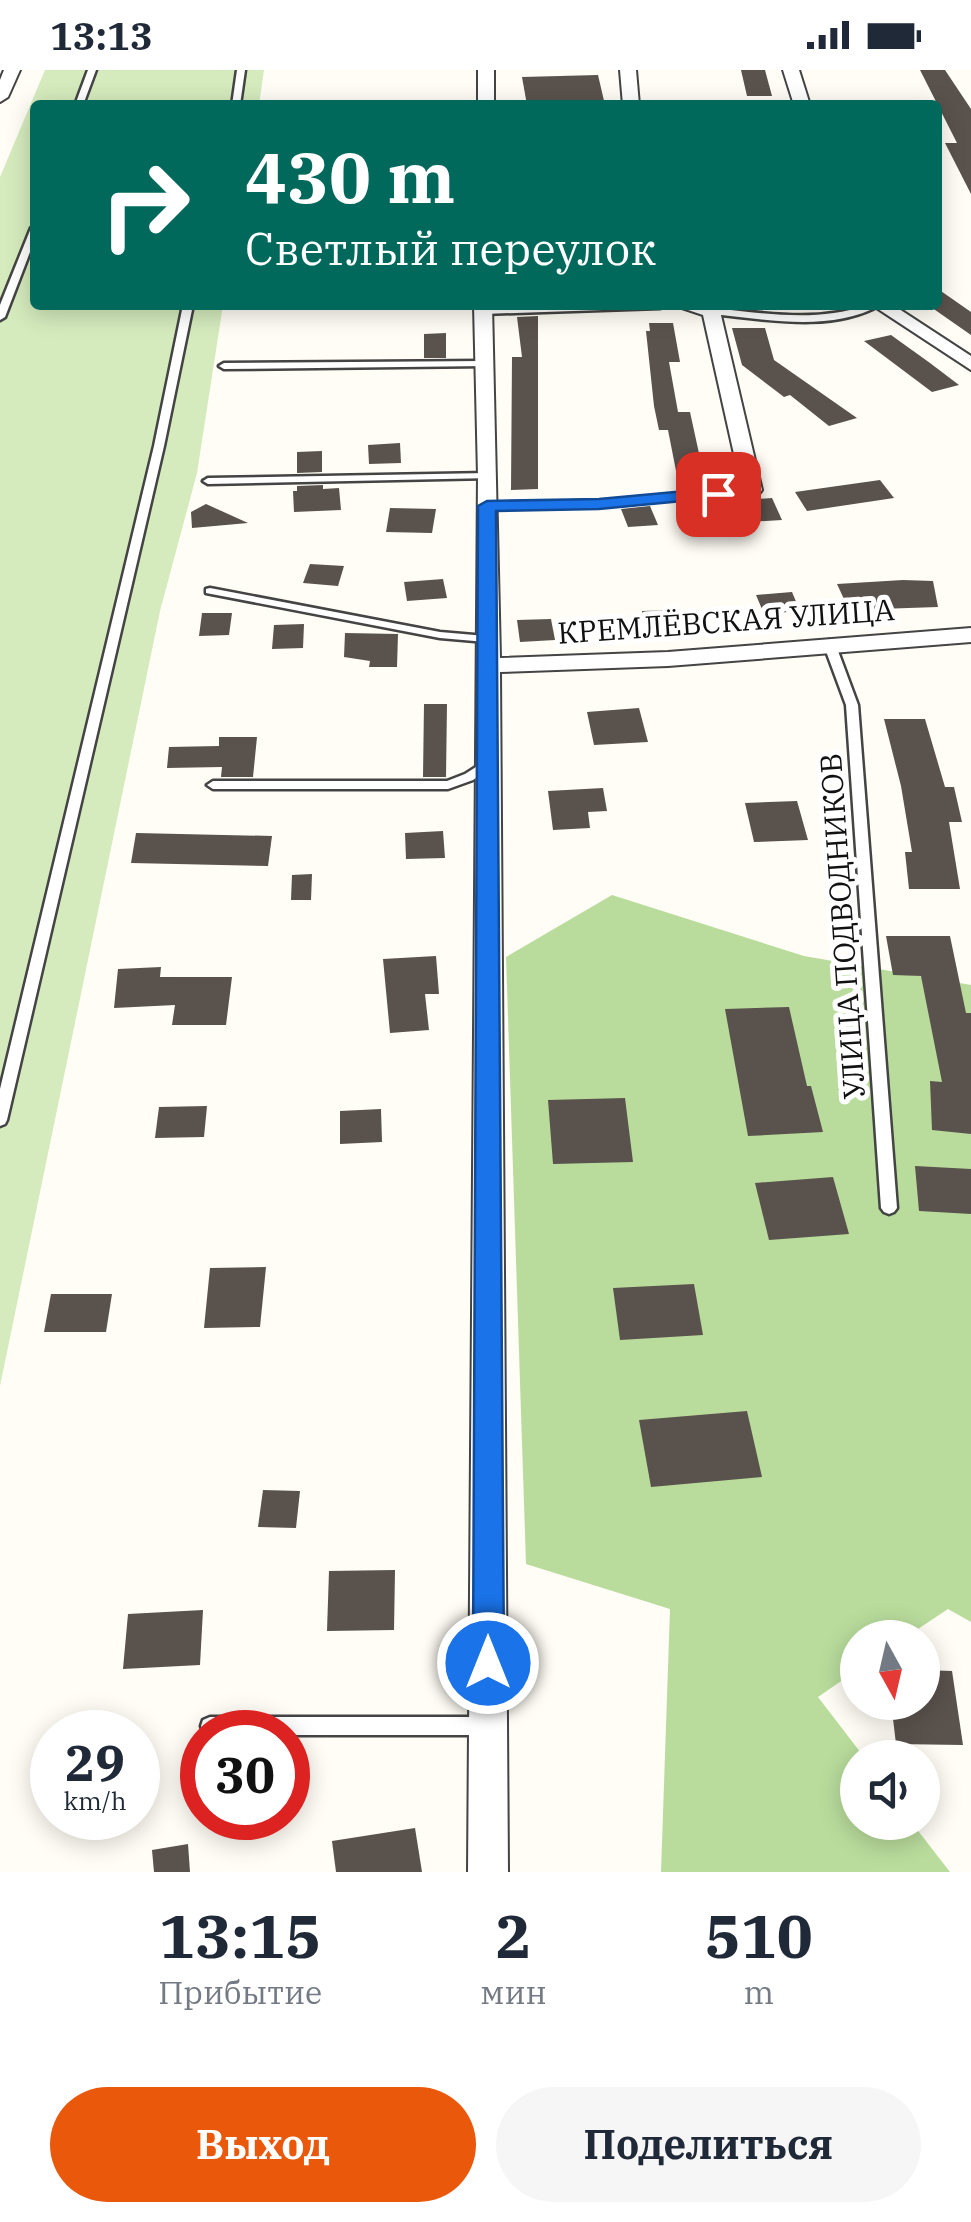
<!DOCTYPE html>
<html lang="ru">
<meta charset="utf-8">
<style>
:root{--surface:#fff;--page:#f6f6f7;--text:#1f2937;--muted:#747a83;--accent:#ea580c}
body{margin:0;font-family:"IBM Plex Serif",serif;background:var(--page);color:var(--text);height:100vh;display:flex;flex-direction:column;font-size:38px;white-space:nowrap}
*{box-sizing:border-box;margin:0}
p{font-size:32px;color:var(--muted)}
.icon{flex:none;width:55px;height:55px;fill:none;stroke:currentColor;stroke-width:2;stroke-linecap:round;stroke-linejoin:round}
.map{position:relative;height:1802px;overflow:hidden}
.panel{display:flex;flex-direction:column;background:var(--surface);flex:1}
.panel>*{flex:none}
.hud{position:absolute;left:30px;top:30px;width:912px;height:210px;border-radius:10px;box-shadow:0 5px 25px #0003;background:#00695c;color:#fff;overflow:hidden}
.needle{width:65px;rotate:172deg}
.controls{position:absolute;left:840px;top:1550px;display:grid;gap:20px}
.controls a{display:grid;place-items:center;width:100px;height:100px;border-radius:50%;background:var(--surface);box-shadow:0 5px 25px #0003;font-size:50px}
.speed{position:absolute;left:30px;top:1640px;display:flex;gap:20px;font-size:50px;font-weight:700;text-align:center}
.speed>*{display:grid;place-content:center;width:130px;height:130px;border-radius:50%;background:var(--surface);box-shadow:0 5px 25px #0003;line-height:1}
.speed small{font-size:25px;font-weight:400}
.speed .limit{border:15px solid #d22;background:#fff;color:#111}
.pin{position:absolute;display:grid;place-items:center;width:85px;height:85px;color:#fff;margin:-42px;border-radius:20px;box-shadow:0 5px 15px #0006}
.me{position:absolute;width:110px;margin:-55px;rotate:0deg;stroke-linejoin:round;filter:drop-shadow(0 0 8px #0008)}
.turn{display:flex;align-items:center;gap:35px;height:210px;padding:0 50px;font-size:45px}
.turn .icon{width:130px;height:130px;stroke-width:2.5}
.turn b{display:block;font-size:70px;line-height:85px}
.eta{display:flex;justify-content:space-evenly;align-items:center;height:170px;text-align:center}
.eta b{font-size:60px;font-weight:700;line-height:70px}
.button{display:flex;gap:20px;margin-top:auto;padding:20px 50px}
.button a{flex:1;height:115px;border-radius:60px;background:var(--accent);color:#fff;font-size:40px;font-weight:700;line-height:115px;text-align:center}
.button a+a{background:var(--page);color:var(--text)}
.status{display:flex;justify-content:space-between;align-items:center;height:70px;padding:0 50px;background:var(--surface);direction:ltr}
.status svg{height:28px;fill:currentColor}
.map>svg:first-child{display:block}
</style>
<div class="status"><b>13:13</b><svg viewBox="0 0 49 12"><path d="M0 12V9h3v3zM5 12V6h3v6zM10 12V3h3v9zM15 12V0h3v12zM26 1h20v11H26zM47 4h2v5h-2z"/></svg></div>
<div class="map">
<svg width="971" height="1802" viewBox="0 0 971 1802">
<rect width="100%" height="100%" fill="#fffdf5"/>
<!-- green -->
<polygon fill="#d5ebbd" points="45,0 264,0 259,35 35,35 35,235 223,235 197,403 160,541 0,1316 0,107"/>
<!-- forest -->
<polygon fill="#b9dc9c" points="612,825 804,886 971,915 971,1552 948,1539 906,1567 858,1568 857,1600 818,1627 864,1687 858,1688 858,1752 912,1753 950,1802 661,1802 670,1539 526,1494 506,887"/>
<!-- building -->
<g fill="#5a524d">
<polygon points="741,0 765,0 772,26 747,26"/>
<polygon points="920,0 945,0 971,39 971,124 945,73 957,73"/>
<polygon points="598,5 605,35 527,35 522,7"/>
<polygon points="938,219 971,242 971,265 928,235 938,235"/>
<polygon points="538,246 538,419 511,420 512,287 522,287 517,247"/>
<polygon points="649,253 673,253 680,292 669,292 678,342 690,342 705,411 678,411 668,360 659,360 654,336 646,261 650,261"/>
<polygon points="732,258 765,258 774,290 857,348 829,356 790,325 784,327 742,295"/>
<polygon points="446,263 446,288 424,288 424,264"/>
<polygon points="891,265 930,293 959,315 932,322 864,271"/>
<polygon points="400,373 401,393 369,394 368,375"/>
<polygon points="322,381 322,402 297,403 297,382"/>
<polygon points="880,410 894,428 807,441 795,422"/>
<polygon points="323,415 323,419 339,418 341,440 294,442 293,421 297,421 297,416"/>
<polygon points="772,428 782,450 713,454 705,433"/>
<polygon points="206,434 248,453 192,458 191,442"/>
<polygon points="650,436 658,455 628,457 621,439"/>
<polygon points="390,438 436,439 432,463 386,462"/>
<polygon points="310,494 344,496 338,516 303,513"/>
<polygon points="443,509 447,528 407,531 404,512"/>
<polygon points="903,510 933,511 938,537 849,540 837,514"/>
<polygon points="792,522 800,541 764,544 756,525"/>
<polygon points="679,540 685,565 647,566 642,541"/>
<polygon points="202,543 232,543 229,565 199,566"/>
<polygon points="551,549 555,570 520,572 517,550"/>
<polygon points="304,554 303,578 272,579 274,555"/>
<polygon points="345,563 398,564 397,597 369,597 370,591 344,587"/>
<polygon points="424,634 447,634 446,707 423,707"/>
<polygon points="639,638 648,672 594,675 587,642"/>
<polygon points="884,649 925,649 945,717 954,717 962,752 949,752 960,819 909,819 905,782 912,782 901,716"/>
<polygon points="219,667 257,667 253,707 221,707 222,697 167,698 169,677 219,676"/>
<polygon points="603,718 607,741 588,742 590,758 553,760 548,721"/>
<polygon points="797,731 808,770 754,772 745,733"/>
<polygon points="443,761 445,788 406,789 405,763"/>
<polygon points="136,763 272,766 268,796 131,793"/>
<polygon points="312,804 311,830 291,830 292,805"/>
<polygon points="886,866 950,866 966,943 971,943 971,1064 932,1060 930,1011 942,1012 921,906 893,905"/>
<polygon points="436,886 439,924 425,924 429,960 390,963 383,889"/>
<polygon points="161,897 160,907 232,907 226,955 172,955 175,935 114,938 118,899"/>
<polygon points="789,937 807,1016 811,1016 823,1062 748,1066 725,939"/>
<polygon points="625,1028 633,1092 553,1094 548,1030"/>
<polygon points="207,1036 204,1067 155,1068 159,1037"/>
<polygon points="381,1039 382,1072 340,1074 340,1041"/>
<polygon points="915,1096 971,1099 971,1144 919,1141"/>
<polygon points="833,1107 849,1164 769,1170 755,1113"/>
<polygon points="266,1197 260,1257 204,1258 210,1198"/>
<polygon points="694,1214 703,1265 620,1270 613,1218"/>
<polygon points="51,1224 112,1224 106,1262 44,1262"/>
<polygon points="747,1341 762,1407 651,1417 639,1350"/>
<polygon points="263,1420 300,1421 296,1458 258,1457"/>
<polygon points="395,1500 394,1560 327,1561 329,1501"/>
<polygon points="203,1540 200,1595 123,1599 128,1544"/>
<polygon points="922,1600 952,1601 963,1675 896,1674 891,1632 922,1632"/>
<polygon points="415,1758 422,1802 336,1802 332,1771"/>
<polygon points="188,1774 190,1802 154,1802 152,1780"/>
</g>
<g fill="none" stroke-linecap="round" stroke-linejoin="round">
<!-- lane casing -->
<g stroke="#444" stroke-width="5">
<g id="lane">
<polygon points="88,0 96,0 83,35 75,35"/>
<polygon points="237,0 245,0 240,35 232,35"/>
<polygon points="35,155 35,169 5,247 0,250 0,235 31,158"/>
<polygon points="183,235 193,235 164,376 7,1050 5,1054 0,1056 0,1019 154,376"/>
<polygon points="579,235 665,235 660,238 483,244 478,241 483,238"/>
<path d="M866 235H880C831 263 764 249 711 244L706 241 711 238C763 243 817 253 866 235Z"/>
<polygon points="484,291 489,294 487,296 224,299 219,296 224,293"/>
<polygon points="488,403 493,406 492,408 208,414 203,411 208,408"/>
<polygon points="752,417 757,420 756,422 599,437 487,439 482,436 487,433 599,431"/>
<polygon points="210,518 440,562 486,566 492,569 486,572 440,568 206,523 206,519"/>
<polygon points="829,570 835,573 858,635 897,1138 894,1142 889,1144 884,1142 881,1138 846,635 823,573"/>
<polygon points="487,690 493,694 491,697 473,710 448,719 213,719 207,715 213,711 447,711 465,704"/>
<polygon points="210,1647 487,1647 494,1650 496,1656 494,1662 487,1665 288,1665 288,1662 203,1662 201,1656 203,1650"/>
</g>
</g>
<!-- street casing -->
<g stroke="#444" stroke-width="4">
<g id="street">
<polygon points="4,0 20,0 8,27 0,32 0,10"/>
<rect x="478" y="0" width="16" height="35"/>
<polygon points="620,0 636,0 639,35 623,35"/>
<polygon points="783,0 799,0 810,35 794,35"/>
<polygon points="474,235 492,235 500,588 668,582 971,558 971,572 668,596 500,602 508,1802 468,1802 478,406"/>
<polygon points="673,235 709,235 720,241 762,420 759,424 745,424 742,420 703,245"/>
<polygon points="872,235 893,235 971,286 971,300"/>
</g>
</g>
<!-- lane -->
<use href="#lane" fill="#fff" fill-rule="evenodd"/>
<!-- street -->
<use href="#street" fill="#fff" fill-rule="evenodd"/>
</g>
<!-- route -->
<polygon fill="#1a73e8" stroke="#114b97" stroke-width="2.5" points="718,418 727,424 724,427 599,439 496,441 504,1593 499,1603 488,1607 477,1603 473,1593 478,436 487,431 599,429"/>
<g text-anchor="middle" stroke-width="10" stroke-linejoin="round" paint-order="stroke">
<!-- street labels -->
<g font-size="30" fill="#111" stroke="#fff">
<text transform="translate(726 552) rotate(-4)" y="10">КРЕМЛЁВСКАЯ УЛИЦА</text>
<text transform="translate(843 856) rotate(-94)" y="10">УЛИЦА ПОДВОДНИКОВ</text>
</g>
</g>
</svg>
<div class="controls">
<a><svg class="needle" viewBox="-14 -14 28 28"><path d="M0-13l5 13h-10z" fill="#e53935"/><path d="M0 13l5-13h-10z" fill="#747a83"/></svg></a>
<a><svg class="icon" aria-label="sound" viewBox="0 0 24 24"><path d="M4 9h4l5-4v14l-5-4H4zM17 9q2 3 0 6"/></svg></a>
</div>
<div class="speed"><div>29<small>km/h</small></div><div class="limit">30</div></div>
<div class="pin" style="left:718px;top:424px;background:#d93025"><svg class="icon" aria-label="arrive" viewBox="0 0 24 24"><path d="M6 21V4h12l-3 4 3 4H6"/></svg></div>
<svg class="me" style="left:488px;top:1593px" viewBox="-20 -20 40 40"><circle r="17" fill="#1a73e8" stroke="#fff" stroke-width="3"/><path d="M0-11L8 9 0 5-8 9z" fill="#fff"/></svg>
<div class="hud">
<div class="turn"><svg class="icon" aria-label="right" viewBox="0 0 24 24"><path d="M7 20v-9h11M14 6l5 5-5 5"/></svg><div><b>430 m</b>Светлый переулок</div></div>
</div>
</div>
<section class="panel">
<div class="eta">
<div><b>13:15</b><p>Прибытие</p></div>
<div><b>2</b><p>мин</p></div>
<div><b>510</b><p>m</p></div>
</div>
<div class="button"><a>Выход</a><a>Поделиться</a></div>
</section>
